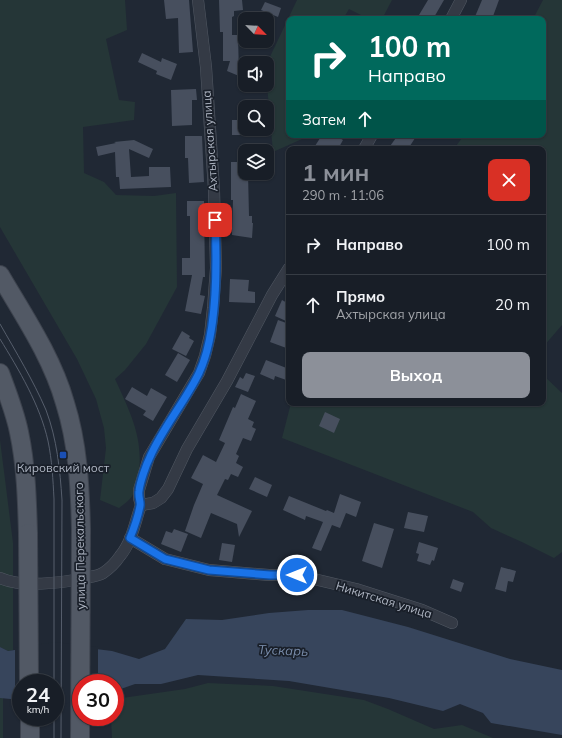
<!DOCTYPE html>
<html lang="ru">
<meta charset="utf-8">
<style>
:root{--surface:#181e27;--page:#21272f;--text:#f1f3f6;--muted:#9fa2a7;--line:#363c44;--accent:#8c9099}
body{margin:0;font-family:Mulish,sans-serif;background:var(--page);color:var(--text);height:100vh;display:flex;flex-direction:column;font-size:15px;white-space:nowrap}
*{box-sizing:border-box;margin:0}
p{font-size:13px;color:var(--muted)}
.icon{flex:none;width:22px;height:22px;fill:none;stroke:currentColor;stroke-width:2;stroke-linecap:round;stroke-linejoin:round}
.map{position:relative;flex:1;overflow:hidden}
.details{position:absolute;left:286px;top:146px;width:260px;height:260px;display:flex;flex-direction:column;background:var(--surface);border-radius:8px;box-shadow:0 1px 3px #0004,0 0 0 1px var(--line)}
.details>*{flex:none}
.banner{position:absolute;left:286px;top:16px;width:260px;height:122px;border-radius:8px;box-shadow:0 1px 3px #0004,0 0 0 1px var(--line);background:#00695c;color:#fff;overflow:hidden}
.needle{width:26px;rotate:115deg}
.controls{position:absolute;left:238px;top:12px;display:grid;gap:8px}
.controls a{display:grid;place-items:center;width:36px;height:36px;border-radius:8px;background:var(--surface);box-shadow:0 1px 3px #0004,0 0 0 1px var(--line);font-size:20px}
.speed{position:absolute;left:12px;top:674px;display:flex;gap:8px;font-size:20px;font-weight:700;text-align:center}
.speed>*{display:grid;place-content:center;width:52px;height:52px;border-radius:50%;background:var(--surface);box-shadow:0 1px 3px #0004,0 0 0 1px var(--line);line-height:1}
.speed small{font-size:10px;font-weight:400}
.speed .limit{border:6px solid #d22;background:#fff;color:#111}
.pin{position:absolute;display:grid;place-items:center;width:34px;height:34px;color:#fff;margin:-17px;border-radius:8px;box-shadow:0 2px 6px #0006}
.me{position:absolute;width:44px;margin:-22px;rotate:270deg;stroke-linejoin:round;filter:drop-shadow(0 0 3px #0008)}
.turn{display:flex;align-items:center;gap:14px;height:84px;padding:0 16px;font-size:18px}
.turn .icon{width:52px;height:52px;stroke-width:2.5}
.turn b{display:block;font-size:28px;line-height:34px}
.then{display:flex;align-items:center;height:38px;padding:0 16px;background:#0003;gap:8px;font-size:15px}
.round{display:grid;place-items:center;flex:none;width:42px;height:42px;border-radius:8px;background:var(--page)}
.headline{display:flex;align-items:center;justify-content:space-between;height:68px;padding:0 16px}
h1{font-size:24px;font-weight:700;line-height:30px;color:var(--accent)}
.cta{display:flex;gap:8px;margin-top:auto;padding:8px 16px}
.cta a{flex:1;height:46px;border-radius:8px;background:var(--accent);color:#fff;font-size:16px;font-weight:700;line-height:46px;text-align:center}
ul{padding:0;list-style:none}
li{display:flex;align-items:center;gap:12px;height:60px;padding:0 16px;border-top:1px solid var(--line)}
li div{flex:1}
li b{display:block;font-size:15px}
li em{font-style:normal}
.map>svg:first-child{display:block}
</style>
<div class="map">
<svg width="562" height="738" viewBox="0 0 562 738">
<rect width="100%" height="100%" fill="#202834"/>
<!-- green -->
<g fill="#253637">
<path d="M0 0H125L127 30 106 39 119 100 135 102 134 120 83 127 84 173 104 182 116 195 154 196 176 193 177 287 146 344 125 370 115 379C130 412 145 440 138 477 137 482 136 488 134 492 132 499 124 504 119 508L100 500 106 448 104 428 96 399 77 359 0 227Z"/>
<polygon points="297,0 392,0 382,19 369,19 349,9 343,19 289,19 289,135 304,135 302,139 273,152 267,85 267,63"/>
<polygon points="543,0 562,0 562,325 543,347 543,149 454,149 464,135 543,135 543,19 533,19"/>
<polygon points="543,375 562,393 562,552 554,558 524,543 491,528 473,512 282,438 291,403 543,403"/>
<polygon points="0,440 13,543 13,650 8,651 0,647"/>
<polygon points="208,683 273,686 364,700 388,709 434,729 462,725 493,738 112,738 111,717 115,717 115,699 185,689"/>
<rect x="0" y="698" width="3" height="40"/>
</g>
<!-- water -->
<polygon fill="#37455c" points="308,610 342,610 408,627 510,659 562,670 562,735 491,723 483,713 460,704 443,711 389,698 289,681 198,675 161,684 135,684 115,691 115,683 21,683 21,700 0,698 0,647 8,651 55,644 112,651 139,659 165,649 186,619 222,620 269,613"/>
<!-- pier -->
<polygon fill="#202834" points="55,642 98,647 98,683 81,683 81,702 55,704 55,683 21,683 21,702 15,702 15,648"/>
<!-- building -->
<g fill="#474f5e">
<polygon points="164,0 189,0 193,52 179,53 178,18 166,19"/>
<polygon points="219,0 242,0 243,10 234,11 234,16 232,17 232,35 238,35 239,76 227,71 230,61 223,61 223,32 220,32"/>
<polygon points="428,0 444,0 433,19 426,19 419,15"/>
<polygon points="482,0 499,0 492,19 474,19"/>
<polygon points="265,2 281,8 278,17 261,10"/>
<polygon points="142,53 161,62 162,58 177,64 171,80 156,74 157,71 138,62"/>
<polygon points="196,89 197,100 192,100 192,125 172,126 171,90"/>
<rect x="232" y="120" width="11" height="15"/>
<polygon points="322,135 335,135 343,140 338,149 320,149 315,146"/>
<polygon points="398,135 417,135 408,149 388,149"/>
<polygon points="185,136 202,136 204,182 189,183 188,158 185,158"/>
<polygon points="134,140 153,149 149,158 129,149 131,177 149,176 149,167 170,167 171,187 120,189 119,177 116,177 115,152 98,156 96,147 116,143 114,142"/>
<polygon points="231,162 245,162 245,173 248,173 249,216 252,216 252,223 253,223 252,238 232,235 233,200 231,200"/>
<polygon points="187,201 204,201 205,277 203,277 200,295 205,296 201,314 185,311 192,275 182,275 182,258 190,258 190,216 187,216"/>
<polygon points="230,279 249,280 248,291 255,292 255,303 229,302"/>
<polygon points="282,300 289,304 289,315 286,321 275,316"/>
<polygon points="278,320 289,324 289,349 270,342"/>
<polygon points="182,331 190,336 189,338 194,341 186,356 172,349"/>
<polygon points="178,353 190,360 177,382 165,375"/>
<polygon points="266,360 289,369 289,381 275,376 274,380 260,374"/>
<polygon points="246,373 255,376 248,392 235,387 240,377 243,379"/>
<polygon points="132,387 147,396 151,388 167,397 153,421 143,415 146,411 125,399"/>
<polygon points="241,394 256,401 248,419 254,422 252,427 256,429 251,441 243,438 236,454 239,456 236,463 243,467 238,477 231,474 228,480 225,479 217,495 252,511 239,537 237,524 211,513 201,538 185,531 194,505 203,484 191,478 203,455 216,462 225,443 219,440 233,407 235,408"/>
<polygon points="325,412 340,419 334,433 319,426"/>
<polygon points="255,477 272,485 267,497 249,489"/>
<polygon points="340,494 361,502 356,517 346,513 340,528 332,525 321,551 312,548 323,522 306,516 305,520 283,510 289,496 326,511 327,510 334,513"/>
<polygon points="408,512 428,516 424,532 404,528"/>
<polygon points="374,523 394,529 382,568 362,561"/>
<polygon points="174,529 188,534 181,552 161,544 166,531 172,533"/>
<polygon points="419,542 438,548 434,561 432,560 430,565 417,561 419,554 416,553"/>
<polygon points="222,543 235,545 232,562 219,560"/>
<polygon points="501,567 516,571 513,582 508,581 506,592 495,589"/>
<polygon points="453,579 464,583 461,592 450,588"/>
</g>
<g fill="none" stroke-linecap="round" stroke-linejoin="round">
<!-- street casing -->
<g stroke="#515863" stroke-width="12">
<g id="street">
<polyline points="451,19 461,0"/>
<polyline points="364,149 372,135"/>
<polyline points="141,505 139,498 139,490 149,457 199,373 205,356 210,335 213,308 216,268 214,190 206,67 198,0"/>
<polyline points="141,505 153,503 161,498 168,489 187,449 227,381 272,295 289,268"/>
<polyline points="130,538 165,559 209,570 269,575 297,575 356,589 422,610 452,623"/>
<path d="M0 578C22 588 61 583 85 578 90 577 98 576 103 573 109 569 116 562 120 556 132 542 135 522 141 505"/>
</g>
</g>
<!-- primary casing -->
<g stroke="#3d434e" stroke-width="20">
<g id="primary">
<path d="M0 275C24 316 52 357 65 403 78 444 80 487 81 529"/>
<path d="M0 373C7 392 15 412 19 432 26 465 27 499 28 533"/>
<polyline points="30,717 30,738"/>
</g>
</g>
<!-- street -->
<use href="#street" stroke="#343a45" stroke-width="11"/>
<!-- primary -->
<use href="#primary" stroke="#525965" stroke-width="18"/>
<!-- tram -->
<g stroke="#565e6c" stroke-width="1">
<path d="M0 324C16 352 33 380 46 410 57 439 60 470 62 500L61 738"/>
<path d="M0 339C19 370 40 405 48 441 52 460 53 480 54 499V683"/>
<polyline points="54,738 54,717"/>
</g>
<!-- primary-bridge casing -->
<g stroke="#3d434e" stroke-width="20" stroke-linecap="butt">
<g id="primary-bridge">
<polyline points="28,533 29,683"/>
<polyline points="80,738 81,529"/>
</g>
</g>
<!-- primary-bridge -->
<use href="#primary-bridge" stroke="#525965" stroke-width="18"/>
</g>
<g fill="none" stroke-linecap="round" stroke-linejoin="round">
<!-- route casing -->
<g stroke="#114b97" stroke-width="10">
<path id="route" d="M215 220C217 265 218 333 199 373 185 402 163 427 150 457 146 465 140 482 139 491 138 497 141 502 140 506 138 517 134 528 130 538L165 559 209 570 270 575H297"/>
</g>
<!-- route -->
<use href="#route" stroke="#1a73e8" stroke-width="7"/>
</g>
<!-- markers -->
<rect fill="#1a4fb4" stroke="#191f29" stroke-width="1.5" x="59" y="451" width="8" height="8" rx="2"/>
<g text-anchor="middle" stroke-width="3.5" stroke-linejoin="round" paint-order="stroke">
<!-- street labels -->
<g font-size="12" fill="#aeb5c2" stroke="#191f29">
<text transform="translate(210 141) rotate(-94)" y="4">Ахтырская улица</text>
<text transform="translate(80 546) rotate(-91)" y="4">улица Перекальского</text>
<text transform="translate(384 600) rotate(17)" y="4">Никитская улица</text>
</g>
<!-- poi labels -->
<g font-size="12" fill="#aeb5c2" stroke="#191f29">
<text x="63" y="472">Кировский мост</text>
</g>
<!-- water labels -->
<g font-size="13" font-style="italic" fill="#788ba9" stroke="#191f29">
<text transform="translate(283 650) rotate(2)" y="5">Тускарь</text>
</g>
</g>
</svg>
<div class="controls">
<a><svg class="needle" viewBox="-14 -14 28 28"><path d="M0-13l5 13h-10z" fill="#e53935"/><path d="M0 13l5-13h-10z" fill="#9fa2a7"/></svg></a>
<a><svg class="icon" aria-label="sound" viewBox="0 0 24 24"><path d="M4 9h4l5-4v14l-5-4H4zM17 9q2 3 0 6"/></svg></a>
<a><svg class="icon" aria-label="search" viewBox="0 0 24 24"><circle cx="10" cy="10" r="6"/><path d="M15 15l6 6"/></svg></a>
<a><svg class="icon" aria-label="layers" viewBox="0 0 24 24"><path d="M12 4l9 5-9 5-9-5zM3 14l9 5 9-5"/></svg></a>
</div>
<div class="speed"><div>24<small>km/h</small></div><div class="limit">30</div></div>
<div class="pin" style="left:215px;top:220px;background:#d93025"><svg class="icon" aria-label="arrive" viewBox="0 0 24 24"><path d="M6 21V4h12l-3 4 3 4H6"/></svg></div>
<svg class="me" style="left:297px;top:575px" viewBox="-20 -20 40 40"><circle r="17" fill="#1a73e8" stroke="#fff" stroke-width="3"/><path d="M0-11L8 9 0 5-8 9z" fill="#fff"/></svg>
<div class="banner">
<div class="turn"><svg class="icon" aria-label="right" viewBox="0 0 24 24"><path d="M7 20v-9h11M14 6l5 5-5 5"/></svg><div><b>100 m</b>Направо</div></div>
<div class="then">Затем<svg class="icon" aria-label="ahead" viewBox="0 0 24 24"><path d="M12 20V5M6 11l6-6 6 6"/></svg></div>
</div>
<section class="details">
<div class="headline"><div><h1>1 мин</h1><p>290 m · 11:06</p></div><a class="round" style="background:#d93025;color:#fff"><svg class="icon" aria-label="close" viewBox="0 0 24 24"><path d="M6 6l12 12M18 6L6 18"/></svg></a></div>
<ul>
<li><svg class="icon" aria-label="right" viewBox="0 0 24 24"><path d="M7 20v-9h11M14 6l5 5-5 5"/></svg><div><b>Направо</b></div><em>100 m</em></li>
<li><svg class="icon" aria-label="ahead" viewBox="0 0 24 24"><path d="M12 20V5M6 11l6-6 6 6"/></svg><div><b>Прямо</b><p>Ахтырская улица</p></div><em>20 m</em></li>
</ul>
<div class="cta"><a>Выход</a></div>
</section>
</div>
